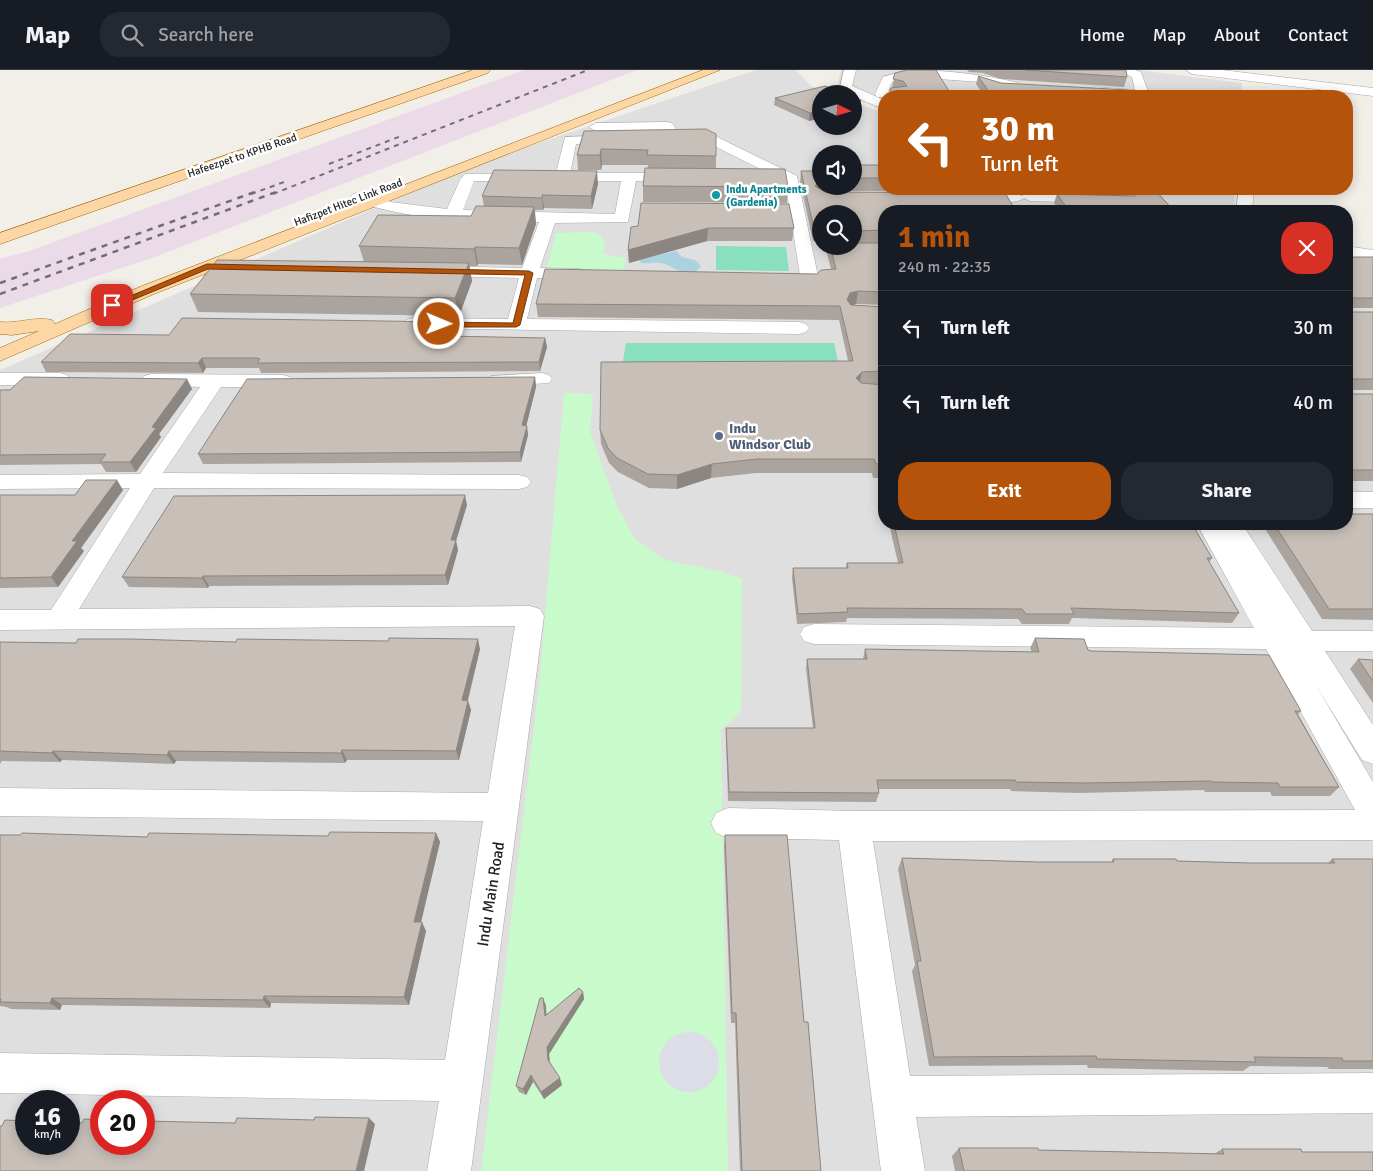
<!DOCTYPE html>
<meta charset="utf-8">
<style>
:root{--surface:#171b24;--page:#242831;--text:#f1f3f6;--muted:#9ea1a6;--line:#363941;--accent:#b45309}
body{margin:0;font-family:Signika,sans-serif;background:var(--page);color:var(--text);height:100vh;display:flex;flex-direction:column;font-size:19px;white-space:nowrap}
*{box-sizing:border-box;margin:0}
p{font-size:16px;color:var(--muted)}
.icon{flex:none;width:28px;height:28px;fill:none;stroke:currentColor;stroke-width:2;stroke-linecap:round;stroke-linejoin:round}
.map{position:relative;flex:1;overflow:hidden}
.sheet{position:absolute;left:878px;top:135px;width:475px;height:325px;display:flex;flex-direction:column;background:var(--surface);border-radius:20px;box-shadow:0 2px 12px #0003}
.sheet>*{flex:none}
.banner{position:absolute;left:878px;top:20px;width:475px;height:105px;border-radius:20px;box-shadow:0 2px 12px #0003;background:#b45309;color:#fff;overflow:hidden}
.needle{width:32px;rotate:95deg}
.tools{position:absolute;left:812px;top:15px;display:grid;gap:10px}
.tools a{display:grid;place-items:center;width:50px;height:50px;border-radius:50%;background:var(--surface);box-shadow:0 2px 12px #0003;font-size:25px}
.speed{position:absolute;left:15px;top:1020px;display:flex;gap:10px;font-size:25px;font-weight:700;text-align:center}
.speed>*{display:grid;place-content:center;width:65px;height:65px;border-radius:50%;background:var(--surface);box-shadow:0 2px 12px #0003;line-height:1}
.speed small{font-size:12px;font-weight:400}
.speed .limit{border:8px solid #d22;background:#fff;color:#111}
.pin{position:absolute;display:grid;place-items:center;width:42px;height:42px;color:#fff;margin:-21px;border-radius:10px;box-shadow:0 2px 8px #0006}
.me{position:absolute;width:55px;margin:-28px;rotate:91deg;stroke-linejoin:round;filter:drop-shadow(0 0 4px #0008)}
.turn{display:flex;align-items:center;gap:18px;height:105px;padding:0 20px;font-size:22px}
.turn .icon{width:65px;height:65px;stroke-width:2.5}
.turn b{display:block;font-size:35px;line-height:42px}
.round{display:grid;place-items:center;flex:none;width:52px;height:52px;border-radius:20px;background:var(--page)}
.head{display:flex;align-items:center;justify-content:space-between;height:85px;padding:0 20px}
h1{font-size:30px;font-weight:700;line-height:38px;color:var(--accent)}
.cta{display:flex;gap:10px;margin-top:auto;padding:10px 20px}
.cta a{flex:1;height:58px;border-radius:20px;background:var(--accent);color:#fff;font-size:20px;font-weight:700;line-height:58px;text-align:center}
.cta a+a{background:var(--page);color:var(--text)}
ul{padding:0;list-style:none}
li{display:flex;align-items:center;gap:15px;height:75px;padding:0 20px;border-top:1px solid var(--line)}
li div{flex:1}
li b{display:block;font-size:19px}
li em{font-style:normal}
header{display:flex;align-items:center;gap:30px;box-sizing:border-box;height:70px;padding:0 25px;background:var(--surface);border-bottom:1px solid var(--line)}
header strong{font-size:24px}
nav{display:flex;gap:28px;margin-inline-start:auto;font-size:18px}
.search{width:350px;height:45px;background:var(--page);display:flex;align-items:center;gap:12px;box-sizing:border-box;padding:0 18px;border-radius:20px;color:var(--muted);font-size:19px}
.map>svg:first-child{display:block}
</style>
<header>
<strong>Map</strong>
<div class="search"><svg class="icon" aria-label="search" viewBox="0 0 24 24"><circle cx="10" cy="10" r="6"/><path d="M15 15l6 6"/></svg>Search here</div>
<nav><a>Home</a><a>Map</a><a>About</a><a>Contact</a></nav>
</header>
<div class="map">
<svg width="1373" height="1101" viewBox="0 0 1373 1101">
<rect width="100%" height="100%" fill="#f2efe9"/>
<!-- residential -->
<g fill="#e0dfdf" fill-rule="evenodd">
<path d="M756 0H796L811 16 832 24H821V56H854V32L884 43V119H1105L1175 141H884V454H1346V187L1373 190V1101H0V300L479 93ZM821 84H854V116H821ZM821 144H854V176H821ZM26 1031H69V1074H26ZM101 1031H144V1074H101Z"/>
<polygon points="841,0 1138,0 1242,13 1241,26 884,26 884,40 854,28 854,24 844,24 836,21"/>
<polygon points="1113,119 1235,119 1234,141 1184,141"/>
</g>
<!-- industrial -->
<polygon fill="#ebdbe8" points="524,0 637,0 155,187 0,238 0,189 29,181"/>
<!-- park -->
<g fill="#c8facc">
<path d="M593 162C604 167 607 172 603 184L626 188 624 200 546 201 556 163Z"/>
<polygon points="564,323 593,324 590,362 617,436 635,469 665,490 719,501 742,509 741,641 721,660 728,1101 481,1101 539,614"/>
</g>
<!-- pitch -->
<g fill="#88e0be">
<polygon points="716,176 786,177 789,201 716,200"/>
<polygon points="626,273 834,273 840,301 621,303"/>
</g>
<!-- plaza -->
<circle fill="#dddde8" cx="689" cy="992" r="30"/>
<!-- water -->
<path fill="#aad3df" d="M676 181 682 187 695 190 701 196C688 213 674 195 661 193 655 192 648 194 641 193L639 189Z"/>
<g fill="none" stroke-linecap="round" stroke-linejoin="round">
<!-- minor casing -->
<g stroke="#a9a9a9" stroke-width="1">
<g id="minor">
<polygon points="844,0 856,0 852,16 884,30 884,39 854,27 854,24 846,24 840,17"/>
<path d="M907 0C944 0 983 4 1018 13L1020 16 1014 20 999 19 981 12 910 7 892 12 888 21 901 23 903 26 877 27 875 24 883 7Z"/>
<polygon points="1118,0 1135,0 1141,2 1148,22 1152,26 1090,24 1088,21 1094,17 1135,20 1132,7"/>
<polygon points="1186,0 1222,0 1373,18 1373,26 1192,4"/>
<polygon points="667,52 672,53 680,65 713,65 797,106 819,211 816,215 774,214 771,210 774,206 800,205 785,111 706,72 671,72 663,60 596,61 589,57 596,53"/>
<path d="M619 65 624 66 626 69 624 72 576 74 571 99 568 103H683L690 107 683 111H636L628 152 555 153 540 198 580 199 586 200 589 204 586 208 580 209 537 208 527 249 799 252 806 254 809 258 806 262 799 264 406 258 403 254 406 250 413 248 508 249 519 208 433 206 427 205 424 201 427 197 433 196 522 198 539 152C476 151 412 152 353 130L350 127 353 124 358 122 391 132 447 139 460 110 465 104 560 103 557 99 565 67ZM474 111H621L615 144 463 140Z"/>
<polygon points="1239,119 1254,119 1252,141 1236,141"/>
<path d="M1030 121 1094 123 1102 128 1094 133 1030 131 1024 128C1018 135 967 135 962 128L970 123H1016L1022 126Z"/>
<polygon points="1346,176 1373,180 1373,190 1346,186"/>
<polygon points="0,303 60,303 67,305 70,309 67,313 60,315 0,315"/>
<polygon points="542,303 549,305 552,309 549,313 498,316 491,314 488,310 491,306"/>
<polygon points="151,304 283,305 290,307 293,311 290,315 283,317 221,317 163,403 519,405 527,407 531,412 527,417 519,419 154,418 79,539 530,536 540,539 544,546 471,1101 427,1101 439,1031 0,1023 0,983 445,990 483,751 0,746 0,718 488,723 515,556 0,560 0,540 51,540 130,418 0,419 0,405 140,404 200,317 144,314 141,310 144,306"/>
<rect x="1346" y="422" width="27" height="16"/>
<polygon points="1197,454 1242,454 1312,561 1373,561 1373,581 1325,581 1373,655 1373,694 1362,690 1315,614 1373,712 1373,770 873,771 910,1006 1373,1003 1373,1043 916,1047 925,1101 881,1101 839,770 728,768 716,763 711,753 716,743 728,738 854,741 1355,740 1266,579 814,574 804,571 800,564 804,557 814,554 1254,558"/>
</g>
</g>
<!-- major casing -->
<g stroke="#a06b00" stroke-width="1">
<g id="major">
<polygon points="473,0 490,0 488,3 0,174 0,163"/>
<path d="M703 0H720L154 224 0 291V278L39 261 12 265 0 264V252C17 254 35 246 52 250L55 254 142 216Z"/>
</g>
</g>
<!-- minor -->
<use href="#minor" fill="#fff" fill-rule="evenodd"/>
<!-- major -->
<use href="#major" fill="#fcd6a4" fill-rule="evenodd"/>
<!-- rail-far1 -->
<g stroke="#707070" stroke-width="2" stroke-dasharray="5 5" stroke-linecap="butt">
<polyline points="329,94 401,66"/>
<polyline points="251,124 287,111"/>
<polyline points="273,124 588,0"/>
</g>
<!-- rail -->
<g stroke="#707070" stroke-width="2.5" stroke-dasharray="6 6" stroke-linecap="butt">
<polyline points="0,213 255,122"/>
<polyline points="0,224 276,122"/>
</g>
</g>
<!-- wall -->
<g fill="#aba49e">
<polygon points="967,0 1126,0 1127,7 1124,17 1001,9 983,3 969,2"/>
<polygon points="895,3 952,26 892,18"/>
<polygon points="978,6 1001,13 1131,26 984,26 976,14"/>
<polygon points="821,24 821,48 809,51 774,35 775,28"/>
<polygon points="884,48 884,61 882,60"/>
<polygon points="584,61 716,64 716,98 788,117 787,133 643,132 643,116 648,98 648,95 602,95 601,100 578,100 577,85"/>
<polygon points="816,95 821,116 854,116 854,95 884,95 884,119 995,119 994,121 823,121 884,141 884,173 868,173 884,173 884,235 856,234 854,235 884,237 884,315 881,315 884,315 884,408 873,408 872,403 756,403 711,408 677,419 649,418 618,402 609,393 601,374 600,360 848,291 839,250 538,247 536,234 817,204 831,199 825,176 854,176 854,144 821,144 821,171 813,171 800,112 801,101 815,101"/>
<polygon points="598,114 592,139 544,138 543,140 535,140 536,154 522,195 478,194 477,196 469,196 472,211 459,246 198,242 190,224 364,192 359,176 471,146 484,136 482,126"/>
<polygon points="1045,119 1154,119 1174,141 1060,141 1054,133 1057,124 1134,126 1136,124 1131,121"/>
<polygon points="638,156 794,158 792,171 707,171 629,193 628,180"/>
<polygon points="1346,187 1373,187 1373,238 1351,238 1351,242 1373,242 1373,320 1351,320 1351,324 1373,324 1373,411 1346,411"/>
<polygon points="453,261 451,266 545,268 547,277 540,301 261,303 259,298 206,298 203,303 46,302 41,292 169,265"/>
<polygon points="535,307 536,317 526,356 528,365 521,392 203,394 198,384"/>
<polygon points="187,309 192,319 159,364 161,367 136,402 106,402 101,394 0,395 0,320"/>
<polygon points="123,420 81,478 84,481 58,517 0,518 0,425 75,425"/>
<polygon points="467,435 456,471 458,480 448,515 209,516 208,518 129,517 122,507"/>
<polygon points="1373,444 1373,550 1322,549 1262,454 1346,454"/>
<polygon points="889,454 1192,454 1212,488 1209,492 1239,543 1232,553 1072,548 1069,554 1022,554 1018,549 847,548 846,552 797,554 792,508 793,498 846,498 847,493 898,493"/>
<polygon points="1035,568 1088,580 1301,641 1298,644 1339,717 1330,726 1272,726 1270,722 1205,722 1204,720 1079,723 1011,721 1010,719 878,719 879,723 876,732 728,731 726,668 726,658 813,658 806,599 807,589 863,589 865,579 1032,582 1030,578"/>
<polygon points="0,572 480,579 468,631 471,640 459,690 347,690 345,693 176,691 174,694 62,690 60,692 2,691 0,694"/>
<polygon points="1358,589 1373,590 1373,633 1350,599"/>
<polygon points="436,763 440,772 420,852 426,861 409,935 271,933 270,938 62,935 60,940 11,939 7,937 0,936 0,765 147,767 328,766"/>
<polygon points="725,765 804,952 821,1101 740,1101 735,953 731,953 724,777"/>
<polygon points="902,788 1038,792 1111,792 1113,789 1250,793 1328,793 1332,789 1373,789 1373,999 1329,999 1327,997 1250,996 1243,1001 1088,998 1087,995 929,996 912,901 915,895 898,799"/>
<polygon points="583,922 584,929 549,984 550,993 562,1015 544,1029 533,1012 526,1025 519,1022 516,1016 543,928 546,936 546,945"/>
<polygon points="959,1078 1038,1080 1214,1084 1222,1079 1302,1082 1373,1101 955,1101 952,1086"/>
</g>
<!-- shaded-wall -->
<g fill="#8b8681">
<polygon points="861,30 860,38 854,39 854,32"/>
<polygon points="821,40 821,48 809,51 810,43"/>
<polygon points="601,79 602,95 601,100 600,85"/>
<polygon points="597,101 598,114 592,139 591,126"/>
<polygon points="821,111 821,116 824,116 824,120 814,128 815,116"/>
<polygon points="542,125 544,138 543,140 542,128"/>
<polygon points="534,137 536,154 522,195 519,178"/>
<polygon points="708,158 707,171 629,193 628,180"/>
<polygon points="475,177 478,194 477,196 474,179"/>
<polygon points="469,193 472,211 459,246 455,228"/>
<polygon points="858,221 856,234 848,236 847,230 850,223"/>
<polygon points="451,252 453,261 448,276 446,266"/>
<polygon points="545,268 547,277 540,301 539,292"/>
<polygon points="202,288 206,298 203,303 198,293"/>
<polygon points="862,302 859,316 856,308"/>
<polygon points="535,307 536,317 524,365 522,355"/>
<polygon points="187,309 192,319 159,364 161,367 136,402 130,392 152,357"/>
<polygon points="527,356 528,365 521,392 520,382"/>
<polygon points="712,394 711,408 677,419 677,405"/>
<polygon points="117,410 123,420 81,478 84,481 58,517 51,507 72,471"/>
<polygon points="465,425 467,435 456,471 458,480 448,515 445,505 451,470"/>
<polygon points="203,506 209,516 208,518 202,508"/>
<polygon points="478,569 480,579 465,640 462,630"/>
<polygon points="468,631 471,640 459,690 456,681"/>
<polygon points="342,680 347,690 345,693 341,683"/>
<polygon points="53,681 62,690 60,692 52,683"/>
<polygon points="169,681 176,691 174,694 167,685"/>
<polygon points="436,763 440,772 419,861 414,852"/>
<polygon points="422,852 426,861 409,935 404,927"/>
<polygon points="583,922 584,929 549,984 550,997 548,990 547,977"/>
<polygon points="264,926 271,933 270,938 263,930"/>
<polygon points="52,928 62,935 60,940 50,933"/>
<polygon points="543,928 546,936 547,954 545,946"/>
<polygon points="531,1005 533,1012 526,1025 523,1019"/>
<polygon points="560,1008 562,1015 544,1029 541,1022"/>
<polygon points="369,1048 375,1054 364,1101 356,1101"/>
</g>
<!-- building -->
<g fill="#c7bfb8" stroke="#8b8681">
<polygon points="907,0 936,0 952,26 889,26 891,18 907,16 903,11 893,9 895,3"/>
<polygon points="1026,0 1126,0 1127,7"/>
<polygon points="978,6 1001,13 1129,20 1131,26 992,26"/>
<polygon points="825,16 845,24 821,24 821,40 810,43 775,28"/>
<polygon points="854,27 861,30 854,32"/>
<polygon points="706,59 716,64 716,86 647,85 648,80 601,79 600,85 577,85 584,61"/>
<polygon points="816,95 821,95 821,111 815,116 825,122 1005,123 1016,141 884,141 884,160 854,161 854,144 821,144 821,159 814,159 801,101 817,101"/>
<rect x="854" y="95" width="30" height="13"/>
<polygon points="645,98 785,99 788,117 643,116"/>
<polygon points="494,100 597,101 591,126 542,125 542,128 482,126"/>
<polygon points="1143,119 1154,119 1174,141 1069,141 1057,124 1134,126"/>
<polygon points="641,133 789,134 794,158 708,158 628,180 631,157 638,156"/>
<polygon points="476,136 534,137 519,178 475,177 474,179 359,176 378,145 471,146"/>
<polygon points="854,173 884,173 884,222 858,221 850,223 847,230 851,235 884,237 884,301 862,302 856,308 861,313 884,315 884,394 876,394 874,389 757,389 712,394 677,405 648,404 617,388 608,378 600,360 601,292 853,291 840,236 536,234 545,199 817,204 821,200 836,199 830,176 854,176"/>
<polygon points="1346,187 1373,187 1373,228 1350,228 1351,242 1373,242 1373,309 1351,309 1351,324 1373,324 1373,400 1346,400"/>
<polygon points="217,190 469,193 455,228 190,224"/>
<polygon points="182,248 451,252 446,266 545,268 539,292 257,293 260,289 256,288 202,288 198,293 41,292 70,264 169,265"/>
<polygon points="24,307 187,309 152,357 156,358 130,392 100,392 106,384 0,385 0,320 10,320"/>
<polygon points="535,307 522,355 527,356 520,382 198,384 247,309"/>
<polygon points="86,410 117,410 72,471 77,471 51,507 0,508 0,425 75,425"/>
<polygon points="465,425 451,470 456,470 445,505 203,506 202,508 122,507 174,426"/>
<polygon points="1346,444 1373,444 1373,539 1329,539 1274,454 1346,454"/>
<polygon points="894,454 1192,454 1212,488 1207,488 1239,543 1071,538 1074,544 1026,544 1022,539 847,538 848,542 798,544 793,498 848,498 847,493 903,493"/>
<polygon points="389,568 478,569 462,630 468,631 456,681 342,680 341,683 169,681 167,685 53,681 52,683 0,681 0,572 76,573 78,569 131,569 236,572 237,569 388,571"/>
<polygon points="1035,568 1084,569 1088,580 1091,581 1269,585 1301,641 1295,641 1339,717 1280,717 1278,713 1212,712 1211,711 1084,713 1016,712 1015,710 877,710 879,723 729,722 726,658 815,658 807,589 867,589 865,579 1039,582"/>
<polygon points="1358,589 1373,590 1373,611"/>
<polygon points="330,762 436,763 414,852 422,852 404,927 264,926 263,930 52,928 50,933 0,932 1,929 0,929 0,765 20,765 22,763 147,767 149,763 328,766"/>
<polygon points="725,765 787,765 804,952 808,952 821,1101 742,1101 736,943 732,943"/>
<polygon points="902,788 1038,792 1114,792 1113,789 1176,789 1177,791 1250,793 1335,793 1332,789 1373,789 1373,991 1343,991 1342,988 1254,987 1256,992 1097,989 1096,986 934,987 917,891 921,891"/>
<polygon points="579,918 583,922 547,977 548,990 560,1008 541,1022 531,1005 523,1019 516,1016 540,928 543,928 545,946"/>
<polygon points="315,1047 369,1048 356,1101 0,1101 0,1056 2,1056 5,1050 26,1051 26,1074 69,1074 69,1052 82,1053 84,1049 101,1050 101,1074 144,1074 144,1051 235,1053 237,1048 314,1050"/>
<polygon points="959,1078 1038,1078 1038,1080 1224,1084 1222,1079 1301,1079 1302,1082 1373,1082 1373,1101 964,1101"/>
</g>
<!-- route -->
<polygon fill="#b45309" stroke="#753606" points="207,194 529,201 533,203 520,255 516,257 439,257 435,254 439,252 513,253 525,205 208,199 115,237 109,235"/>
<!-- markers -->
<circle fill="#0f9aa8" stroke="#fff" stroke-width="2" cx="716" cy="125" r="5"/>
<circle fill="#5c6f8a" stroke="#fff" stroke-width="2" cx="719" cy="366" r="5"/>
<g text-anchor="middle" stroke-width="5" stroke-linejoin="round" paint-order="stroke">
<!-- far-street labels -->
<g font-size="11" fill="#222" stroke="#fff">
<text transform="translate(242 85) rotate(-19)" y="4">Hafeezpet to KPHB Road</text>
<text transform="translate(348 132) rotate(-21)" y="4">Hafizpet Hitec Link Road</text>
</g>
<!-- far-culture labels -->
<g font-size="11" font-weight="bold" fill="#0d838f" stroke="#fff" text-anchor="start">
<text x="726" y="123">Indu Apartments<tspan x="726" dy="13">(Gardenia)</tspan></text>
</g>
<!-- service labels -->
<g font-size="14" font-weight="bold" fill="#4e5e75" stroke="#fff" text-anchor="start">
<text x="729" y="363">Indu<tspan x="729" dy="16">Windsor Club</tspan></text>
</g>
<!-- near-street labels -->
<g font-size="16" fill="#222" stroke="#fff">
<text transform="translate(490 824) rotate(-81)" y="6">Indu Main Road</text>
</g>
</g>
</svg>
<div class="tools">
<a><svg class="needle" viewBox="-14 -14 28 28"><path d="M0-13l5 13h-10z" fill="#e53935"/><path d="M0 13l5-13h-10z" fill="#9ea1a6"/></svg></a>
<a><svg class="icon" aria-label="sound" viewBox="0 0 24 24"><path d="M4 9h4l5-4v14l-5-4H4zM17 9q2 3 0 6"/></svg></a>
<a><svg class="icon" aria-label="search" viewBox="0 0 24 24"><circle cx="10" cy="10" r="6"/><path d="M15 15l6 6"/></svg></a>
</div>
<div class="speed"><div>16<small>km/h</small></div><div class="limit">20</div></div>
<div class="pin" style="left:112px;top:235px;background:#d93025"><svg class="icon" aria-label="arrive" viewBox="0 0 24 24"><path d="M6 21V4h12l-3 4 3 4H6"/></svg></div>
<svg class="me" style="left:439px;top:254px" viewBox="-20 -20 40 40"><circle r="17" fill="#b45309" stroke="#fff" stroke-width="3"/><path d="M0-11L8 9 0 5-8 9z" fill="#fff"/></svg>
<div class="banner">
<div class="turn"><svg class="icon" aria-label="left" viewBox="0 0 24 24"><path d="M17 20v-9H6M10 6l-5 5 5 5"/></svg><div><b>30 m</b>Turn left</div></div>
</div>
<section class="sheet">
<div class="head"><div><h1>1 min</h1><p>240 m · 22:35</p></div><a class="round" style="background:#d93025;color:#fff"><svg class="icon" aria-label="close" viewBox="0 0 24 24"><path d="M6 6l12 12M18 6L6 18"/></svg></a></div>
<ul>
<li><svg class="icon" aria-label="left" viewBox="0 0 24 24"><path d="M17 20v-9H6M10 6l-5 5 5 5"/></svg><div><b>Turn left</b></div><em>30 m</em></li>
<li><svg class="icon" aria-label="left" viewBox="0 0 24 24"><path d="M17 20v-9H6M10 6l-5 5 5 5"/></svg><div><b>Turn left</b></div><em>40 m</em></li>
</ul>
<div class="cta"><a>Exit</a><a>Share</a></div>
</section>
</div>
